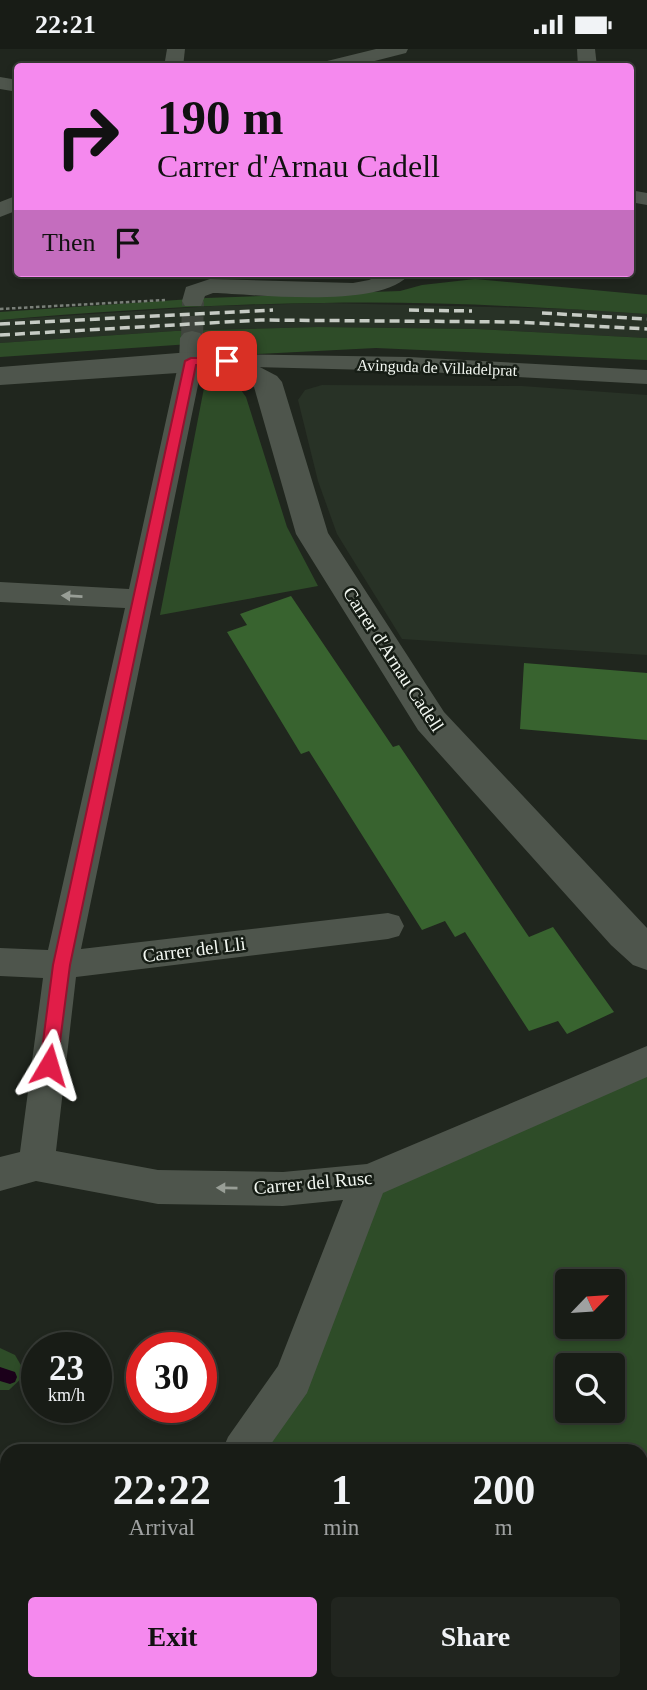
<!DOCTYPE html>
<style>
:root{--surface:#181c16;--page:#21251f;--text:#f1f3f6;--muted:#9fa1a1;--line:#363a35;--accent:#f589ee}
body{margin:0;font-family:Georgia,serif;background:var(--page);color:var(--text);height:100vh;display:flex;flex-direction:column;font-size:26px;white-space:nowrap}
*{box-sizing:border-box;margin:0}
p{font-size:23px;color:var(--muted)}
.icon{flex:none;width:38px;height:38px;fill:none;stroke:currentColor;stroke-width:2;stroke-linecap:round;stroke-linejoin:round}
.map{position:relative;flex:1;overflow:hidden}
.panel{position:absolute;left:0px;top:1395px;width:648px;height:247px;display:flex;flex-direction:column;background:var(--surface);border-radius:21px 21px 0 0;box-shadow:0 4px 10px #0003,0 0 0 2px var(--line)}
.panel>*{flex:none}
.guide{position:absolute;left:14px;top:14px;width:620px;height:214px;border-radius:7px;box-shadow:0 4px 10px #0003,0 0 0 2px var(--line);background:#f589ee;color:#111;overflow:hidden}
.needle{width:46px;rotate:65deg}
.fabs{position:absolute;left:555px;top:1220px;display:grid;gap:14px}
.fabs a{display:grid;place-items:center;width:70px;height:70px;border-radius:7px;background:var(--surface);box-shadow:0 4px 10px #0003,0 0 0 2px var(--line);font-size:35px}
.speed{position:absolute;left:21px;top:1283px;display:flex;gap:14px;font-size:35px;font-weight:700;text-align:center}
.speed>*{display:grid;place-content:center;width:91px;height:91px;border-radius:50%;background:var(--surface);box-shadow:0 4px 10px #0003,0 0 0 2px var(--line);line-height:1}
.speed small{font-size:18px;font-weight:400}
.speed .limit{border:10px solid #d22;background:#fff;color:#111}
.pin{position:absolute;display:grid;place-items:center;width:60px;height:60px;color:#fff;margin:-30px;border-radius:14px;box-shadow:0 4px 10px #0006}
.me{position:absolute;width:77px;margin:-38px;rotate:7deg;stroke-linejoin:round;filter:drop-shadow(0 0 5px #0008)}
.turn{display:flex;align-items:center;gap:24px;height:147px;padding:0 28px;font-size:32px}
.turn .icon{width:91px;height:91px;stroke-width:2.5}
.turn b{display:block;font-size:49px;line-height:60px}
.then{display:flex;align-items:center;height:66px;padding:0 28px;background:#0003;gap:14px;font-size:26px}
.eta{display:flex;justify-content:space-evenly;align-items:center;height:119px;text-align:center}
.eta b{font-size:42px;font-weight:600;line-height:49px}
.button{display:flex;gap:14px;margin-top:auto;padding:14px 28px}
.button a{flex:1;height:80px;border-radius:7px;background:var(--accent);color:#111;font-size:28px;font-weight:600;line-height:80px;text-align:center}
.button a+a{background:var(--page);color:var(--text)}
.status{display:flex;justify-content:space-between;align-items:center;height:49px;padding:0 35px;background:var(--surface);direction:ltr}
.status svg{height:19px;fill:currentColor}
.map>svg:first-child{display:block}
</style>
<div class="status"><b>22:21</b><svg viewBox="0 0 49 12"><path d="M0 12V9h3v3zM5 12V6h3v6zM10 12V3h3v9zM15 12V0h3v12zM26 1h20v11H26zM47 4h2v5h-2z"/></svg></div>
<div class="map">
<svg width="647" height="1641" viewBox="0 0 647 1641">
<rect width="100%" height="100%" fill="#20261e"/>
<!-- built -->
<g fill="#283226">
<polygon points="326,254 571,260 647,265 647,289 476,280 318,278 175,282 0,294 0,271 214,257"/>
<polygon points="322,336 522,337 647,346 647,606 402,590 337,485 318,432 298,351 305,341"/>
</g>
<!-- green -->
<g fill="#2e4c28" fill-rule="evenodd">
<path d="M475 230 647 246V265C540 258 431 252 323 254 215 255 108 262 0 271V263L206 249 400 242 422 236Z"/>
<polygon points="318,278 476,280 647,289 647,311 376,299 258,305 205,294 0,308 0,294 175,282"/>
<polygon points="238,337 246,348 287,478 318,537 160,566 204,339"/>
<path d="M647 1012V1641H249L250 1634H640V1402H242L369 1132ZM567 1232H612V1278H567ZM567 1316H612V1362H567Z"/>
<polygon points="0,1299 15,1306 26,1325 9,1341 0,1341"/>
</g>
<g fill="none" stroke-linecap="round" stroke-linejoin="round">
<!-- stream -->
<g fill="#1b001a" fill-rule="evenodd">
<polygon points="0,1318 15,1323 17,1328 15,1333 10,1335 0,1332"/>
<polygon points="319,1634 333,1634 334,1641 320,1641"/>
</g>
</g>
<!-- building -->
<g fill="#38632f">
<polygon points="291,547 393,698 399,696 529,888 553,878 614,963 567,985 558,972 529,982 465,883 455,888 445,872 422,881 309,702 301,705 227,583 247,576 240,565"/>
<polygon points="524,614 647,624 647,691 520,680"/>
</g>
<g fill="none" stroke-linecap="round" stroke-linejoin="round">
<!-- minor-tunnel -->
<polyline stroke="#40453e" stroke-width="22" stroke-dasharray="22 10" stroke-linecap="butt" points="192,289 193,252"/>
<!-- path -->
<polyline stroke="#797f78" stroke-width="2.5" stroke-dasharray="3.5 2.5" stroke-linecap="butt" points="0,260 165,251"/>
<!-- minor -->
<g fill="#4e554c" fill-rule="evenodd">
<polygon points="167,0 185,0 183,18 164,18"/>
<polygon points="376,0 408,0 406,4 351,18 317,18 319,14"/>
<polygon points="577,0 595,0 597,18 578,18"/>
<polygon points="0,28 18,31 18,43 0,40"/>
<polygon points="630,141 647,144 647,156 630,153"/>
<polygon points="18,146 18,161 0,168 0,153"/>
<path d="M384 224H410C385 261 255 245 213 244L205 247 201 257H185L182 252 186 238 210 230 353 234 369 231Z"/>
<polygon points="192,282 200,284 204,289 203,312 81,900 388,864 399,867 404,877 399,887 388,890 76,928 56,1102 158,1121 283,1123 367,1115 647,997 647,1028 383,1144 307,1344 266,1402 222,1402 228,1388 278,1317 343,1151 283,1157 158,1155 36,1132 0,1142 0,1108 20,1103 43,929 0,927 0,899 48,901 125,559 0,553 0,533 129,540 179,312 180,289 184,284"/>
<polygon points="227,305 409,308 647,321 647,335 409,322 219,317 215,312 219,307"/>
<polygon points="7,1577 7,1622 0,1625 0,1580"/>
</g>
<!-- tertiary -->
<polygon fill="#4e554c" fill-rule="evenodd" points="191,303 237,306 277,327 282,333 328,484 444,663 647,879 647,921 633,916 611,896 418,681 296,485 254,338 222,321 0,336 0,318"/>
<!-- rail -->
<g stroke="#c6cbc4" stroke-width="3.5" stroke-dasharray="10 5" stroke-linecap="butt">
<polyline points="409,261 472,262"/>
<polyline points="542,264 647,270"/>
<polyline points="0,275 273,261"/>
<polyline points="0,286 261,271 515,273 647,280"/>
</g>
</g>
<!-- one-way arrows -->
<defs><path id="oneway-solid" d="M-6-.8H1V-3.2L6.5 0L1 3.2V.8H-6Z" transform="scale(1.75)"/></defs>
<g fill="#989e96">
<use href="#oneway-solid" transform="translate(72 547) rotate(-177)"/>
<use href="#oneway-solid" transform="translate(227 1139) rotate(-179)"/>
</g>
<!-- route -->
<polygon fill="#e11d48" stroke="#92132f" stroke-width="2" points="227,309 232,310 232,315 196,316 70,916 57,1016 55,1021 49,1023 42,1021 40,1016 53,916 185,312 191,309"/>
<g text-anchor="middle" stroke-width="5" stroke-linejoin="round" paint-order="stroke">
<!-- far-street labels -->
<g font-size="16" fill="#f2f7f1" stroke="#161d15">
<text transform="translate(437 318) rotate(2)" y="6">Avinguda de Villadelprat</text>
</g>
<!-- street labels -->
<g font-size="19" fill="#f2f7f1" stroke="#161d15">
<text transform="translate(394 610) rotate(57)" y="7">Carrer d'Arnau Cadell</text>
<text transform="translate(194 900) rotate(-7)" y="7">Carrer del Lli</text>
<text transform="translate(313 1133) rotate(-5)" y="7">Carrer del Rusc</text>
</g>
</g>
</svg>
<div class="fabs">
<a><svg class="needle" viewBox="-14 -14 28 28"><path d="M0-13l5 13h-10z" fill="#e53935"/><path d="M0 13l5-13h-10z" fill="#9fa1a1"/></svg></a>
<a><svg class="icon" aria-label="search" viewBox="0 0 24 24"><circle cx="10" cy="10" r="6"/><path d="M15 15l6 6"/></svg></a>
</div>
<div class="speed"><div>23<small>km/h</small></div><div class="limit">30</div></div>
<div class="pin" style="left:227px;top:312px;background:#d93025"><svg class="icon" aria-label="arrive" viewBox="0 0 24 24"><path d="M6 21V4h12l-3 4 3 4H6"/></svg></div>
<svg class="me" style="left:49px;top:1016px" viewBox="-20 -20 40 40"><path d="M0-17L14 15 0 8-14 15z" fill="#e11d48" stroke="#fff" stroke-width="4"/></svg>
<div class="guide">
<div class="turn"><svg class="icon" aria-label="right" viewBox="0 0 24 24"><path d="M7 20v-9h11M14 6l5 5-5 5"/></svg><div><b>190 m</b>Carrer d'Arnau Cadell</div></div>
<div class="then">Then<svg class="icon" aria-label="arrive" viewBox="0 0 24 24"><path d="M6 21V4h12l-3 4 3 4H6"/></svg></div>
</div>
<section class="panel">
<div class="eta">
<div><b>22:22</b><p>Arrival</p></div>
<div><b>1</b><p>min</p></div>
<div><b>200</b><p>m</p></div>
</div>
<div class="button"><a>Exit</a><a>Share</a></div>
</section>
</div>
